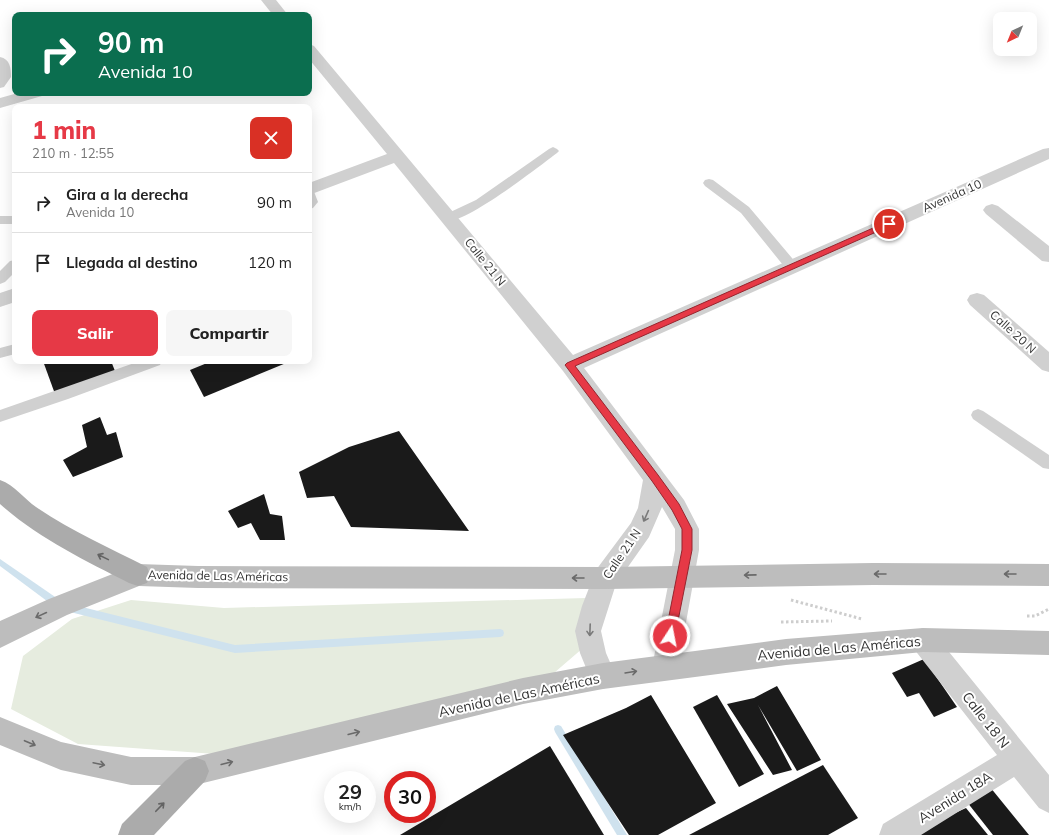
<!DOCTYPE html>
<html lang="es">
<meta charset="utf-8">
<style>
:root{--surface:#fff;--page:#f6f6f6;--text:#222;--muted:#767676;--line:#e0e0e0;--accent:#e63946}
body{margin:0;font-family:Mulish,sans-serif;background:var(--page);color:var(--text);height:100vh;display:flex;flex-direction:column;font-size:15px;white-space:nowrap}
*{box-sizing:border-box;margin:0}
p{font-size:13px;color:var(--muted)}
.icon{flex:none;width:22px;height:22px;fill:none;stroke:currentColor;stroke-width:2;stroke-linecap:round;stroke-linejoin:round}
.map{position:relative;flex:1;overflow:hidden}
.panel{position:absolute;left:12px;top:104px;width:300px;height:260px;display:flex;flex-direction:column;background:var(--surface);border-radius:8px;box-shadow:0 4px 16px #0002}
.panel>*{flex:none}
.hud{position:absolute;left:12px;top:12px;width:300px;height:84px;border-radius:8px;box-shadow:0 4px 16px #0002;background:#0b6e4f;color:#fff;overflow:hidden}
.needle{width:26px;rotate:223deg}
.tools{position:absolute;left:993px;top:12px;display:grid;gap:8px}
.tools a{display:grid;place-items:center;width:44px;height:44px;border-radius:8px;background:var(--surface);box-shadow:0 4px 16px #0002;font-size:20px}
.speed{position:absolute;left:324px;top:771px;display:flex;gap:8px;font-size:20px;font-weight:700;text-align:center}
.speed>*{display:grid;place-content:center;width:52px;height:52px;border-radius:50%;background:var(--surface);box-shadow:0 4px 16px #0002;line-height:1}
.speed small{font-size:10px;font-weight:400}
.speed .limit{border:6px solid #d22;background:#fff;color:#111}
.pin{position:absolute;display:grid;place-items:center;width:34px;height:34px;color:#fff;margin:-17px;border:2px solid #fff;border-radius:50%;box-shadow:0 1px 4px #0007}
.me{position:absolute;width:44px;margin:-22px;rotate:11deg;stroke-linejoin:round;filter:drop-shadow(0 0 3px #0008)}
.turn{display:flex;align-items:center;gap:14px;height:84px;padding:0 20px;font-size:18px}
.turn .icon{width:52px;height:52px;stroke-width:2.5}
.turn b{display:block;font-size:28px;line-height:34px}
.round{display:grid;place-items:center;flex:none;width:42px;height:42px;border-radius:8px;background:var(--page)}
.head{display:flex;align-items:center;justify-content:space-between;height:68px;padding:0 20px}
h1{font-size:24px;font-weight:800;line-height:30px;color:var(--accent)}
.action{display:flex;gap:8px;margin-top:auto;padding:8px 20px}
.action a{flex:1;height:46px;border-radius:8px;background:var(--accent);color:#fff;font-size:16px;font-weight:800;line-height:46px;text-align:center}
.action a+a{background:var(--page);color:var(--text)}
ul{padding:0;list-style:none}
li{display:flex;align-items:center;gap:12px;height:60px;padding:0 20px;border-top:1px solid var(--line)}
li div{flex:1}
li b{display:block;font-size:15px}
li em{font-style:normal}
.map>svg:first-child{display:block}
</style>
<div class="map">
<svg width="1049" height="835" viewBox="0 0 1049 835">
<rect width="100%" height="100%" fill="#fff"/>
<!-- green -->
<polygon fill="#e6ecdf" points="586,598 583,648 547,679 229,755 78,744 11,709 23,656 72,619 131,600 224,608"/>
<g fill="none" stroke-linecap="round" stroke-linejoin="round">
<!-- stream -->
<g fill="#cfe2ee" fill-rule="evenodd">
<polygon points="0,559 61,601 62,604 61,607 58,608 55,607 0,566"/>
<polygon points="70,604 235,645 500,629 503,630 504,633 503,636 500,637 235,653 70,612 67,611 66,608 67,605"/>
<polygon points="558,725 561,726 627,835 617,835 555,732 554,729 555,726"/>
</g>
</g>
<!-- building -->
<g fill="#1a1a1a">
<polygon points="43,361 111,361 115,371 55,394"/>
<polygon points="212,361 291,361 204,397 190,370"/>
<polygon points="100,417 107,435 116,432 123,457 73,477 63,460 87,447 82,425"/>
<polygon points="399,431 469,531 351,527 334,496 307,498 299,472 349,447"/>
<polygon points="264,494 270,514 282,516 285,540 260,540 251,523 238,528 228,511"/>
<polygon points="924,659 957,707 934,717 919,693 907,697 892,673"/>
<polygon points="777,686 821,760 797,771 758,705 792,770 773,775 727,704 754,698"/>
<polygon points="651,695 716,803 658,835 629,835 563,735 626,708"/>
<polygon points="717,695 764,774 739,787 693,707"/>
<polygon points="550,746 604,835 400,835"/>
<polygon points="823,765 858,818 828,835 689,835"/>
<polygon points="990,787 1029,835 993,835 967,802"/>
<polygon points="966,808 988,835 918,835 942,819"/>
</g>
<g fill="none" stroke-linecap="round" stroke-linejoin="round">
<!-- path -->
<g stroke="#cdcdcd" stroke-width="3" stroke-dasharray="2.5 2.5" stroke-linecap="butt">
<polyline points="791,600 862,619"/>
<polyline points="1027,616 1035,616 1049,609"/>
<polyline points="781,622 832,621"/>
</g>
<!-- service -->
<g fill="#d0d0d0" fill-rule="evenodd">
<path d="M0 57C10 59 11 68 11 77L4 87 0 88Z"/>
<path d="M553 147 557 149 559 151 557 153C538 167 464 226 444 221L442 218 444 215 476 200 549 149Z"/>
<polygon points="709,179 713,180 749,207 797,264 799,267 797,270 792,271 787,270 741,213 705,186 703,183 705,180"/>
<polygon points="309,188 313,189 318,202 313,208 309,209"/>
<rect x="0" y="216" width="15" height="8"/>
<polygon points="15,260 15,272 5,282 0,284 0,271 10,261"/>
<polygon points="15,344 15,354 0,358 0,348"/>
<polygon points="140,361 162,361 160,365 68,399 0,422 0,410"/>
<polygon points="978,409 983,411 1049,455 1049,469 1043,468 973,419 971,415 973,411"/>
</g>
<!-- minor -->
<g fill="#d0d0d0" fill-rule="evenodd">
<polygon points="261,0 276,0 288,15 273,15"/>
<polygon points="309,44 314,46 573,355 1043,149 1049,148 1049,159 584,368 684,500 699,529 699,550 678,667 674,676 665,680 656,676 652,667 675,550 675,529 662,507 649,537 616,584 601,631 606,653 616,676 613,685 603,689 593,685 580,653 575,631 582,606 596,570 631,523 638,508 643,480 563,371 394,163 309,195 309,183 387,154 309,59"/>
<polygon points="18,93 44,93 42,96 0,108 0,98"/>
<polygon points="992,204 998,206 1049,246 1049,262 1042,261 986,214 983,210 986,206"/>
<polygon points="15,288 15,302 0,307 0,293"/>
<polygon points="977,293 984,295 1049,352 1049,372 1042,370 970,305 967,300 970,295"/>
<polygon points="923,628 932,631 1049,775 1049,813 1039,808 1014,777 921,835 879,835 883,824 997,755 914,649 910,640 914,631"/>
</g>
<!-- secondary -->
<g fill="#bdbdbd" fill-rule="evenodd">
<polygon points="873,563 1049,564 1049,586 873,585 605,589 198,588 139,586 67,615 0,648 0,621 49,599 138,564 198,566 605,567"/>
<polygon points="923,628 1049,631 1049,655 923,652 786,665 603,689 523,704 195,785 131,785 61,770 0,745 0,717 61,742 131,757 195,757 523,678 603,663 786,639"/>
</g>
<!-- primary -->
<g fill="#ababab" fill-rule="evenodd">
<path d="M0 480C15 485 24 499 36 507 71 531 110 548 147 567L150 575 147 583 138 586 129 583C84 560 38 538 0 504Z"/>
<polygon points="195,757 205,761 209,771 205,781 154,835 118,835 122,824 185,761"/>
</g>
</g>
<!-- one-way arrows -->
<defs><path id="oneway-shaft" d="M-6 0H5M1.5-3L5.5 0L1.5 3" fill="none" stroke-width="1.6" stroke-linecap="round" stroke-linejoin="round"/></defs>
<g stroke="#7a7a7a">
<use href="#oneway-shaft" transform="translate(646 516) rotate(114)"/>
<use href="#oneway-shaft" transform="translate(590 630) rotate(92)"/>
</g>
<g stroke="#636363">
<use href="#oneway-shaft" transform="translate(103 557) rotate(-154)"/>
<use href="#oneway-shaft" transform="translate(160 807) rotate(-46)"/>
</g>
<g stroke="#6a6a6a">
<use href="#oneway-shaft" transform="translate(880 574) rotate(-180)"/>
<use href="#oneway-shaft" transform="translate(1010 574) rotate(-180)"/>
<use href="#oneway-shaft" transform="translate(750 575) rotate(179)"/>
<use href="#oneway-shaft" transform="translate(578 578) rotate(-180)"/>
<use href="#oneway-shaft" transform="translate(41 615) rotate(155)"/>
<use href="#oneway-shaft" transform="translate(631 672) rotate(-9)"/>
<use href="#oneway-shaft" transform="translate(354 733) rotate(-14)"/>
<use href="#oneway-shaft" transform="translate(30 743) rotate(23)"/>
<use href="#oneway-shaft" transform="translate(227 763) rotate(-14)"/>
<use href="#oneway-shaft" transform="translate(99 764) rotate(12)"/>
</g>
<!-- route -->
<polygon fill="#e63946" stroke="#96252e" points="889,221 893,224 892,225 575,366 658,475 679,504 692,529 692,550 675,636 674,640 670,642 666,640 665,636 682,550 682,529 672,510 652,481 565,365 567,363"/>
<g text-anchor="middle" stroke-width="4" stroke-linejoin="round" paint-order="stroke">
<!-- street labels -->
<g font-size="12" fill="#333" stroke="#fff">
<text transform="translate(952 196) rotate(-24)" y="4">Avenida 10</text>
<text transform="translate(485 262) rotate(51)" y="4">Calle 21 N</text>
<text transform="translate(1013 332) rotate(42)" y="4">Calle 20 N</text>
<text transform="translate(622 554) rotate(-56)" y="4">Calle 21 N</text>
<text transform="translate(218 576) rotate(1)" y="4">Avenida de Las Américas</text>
</g>
<!-- near-street labels -->
<g font-size="14" fill="#333" stroke="#fff">
<text transform="translate(839 648) rotate(-5)" y="5">Avenida de Las Américas</text>
<text transform="translate(519 695) rotate(-12)" y="5">Avenida de Las Américas</text>
<text transform="translate(986 720) rotate(52)" y="5">Calle 18 N</text>
<text transform="translate(955 797) rotate(-32)" y="5">Avenida 18A</text>
</g>
</g>
</svg>
<div class="tools">
<a><svg class="needle" viewBox="-14 -14 28 28"><path d="M0-13l5 13h-10z" fill="#e53935"/><path d="M0 13l5-13h-10z" fill="#767676"/></svg></a>
</div>
<div class="speed"><div>29<small>km/h</small></div><div class="limit">30</div></div>
<div class="pin" style="left:889px;top:224px;background:#d93025"><svg class="icon" aria-label="arrive" viewBox="0 0 24 24"><path d="M6 21V4h12l-3 4 3 4H6"/></svg></div>
<svg class="me" style="left:670px;top:636px" viewBox="-20 -20 40 40"><circle r="17" fill="#e63946" stroke="#fff" stroke-width="3"/><path d="M0-11L8 9 0 5-8 9z" fill="#fff"/></svg>
<div class="hud">
<div class="turn"><svg class="icon" aria-label="right" viewBox="0 0 24 24"><path d="M7 20v-9h11M14 6l5 5-5 5"/></svg><div><b>90 m</b>Avenida 10</div></div>
</div>
<section class="panel">
<div class="head"><div><h1>1 min</h1><p>210 m · 12:55</p></div><a class="round" style="background:#d93025;color:#fff"><svg class="icon" aria-label="close" viewBox="0 0 24 24"><path d="M6 6l12 12M18 6L6 18"/></svg></a></div>
<ul>
<li><svg class="icon" aria-label="right" viewBox="0 0 24 24"><path d="M7 20v-9h11M14 6l5 5-5 5"/></svg><div><b>Gira a la derecha</b><p>Avenida 10</p></div><em>90 m</em></li>
<li><svg class="icon" aria-label="arrive" viewBox="0 0 24 24"><path d="M6 21V4h12l-3 4 3 4H6"/></svg><div><b>Llegada al destino</b></div><em>120 m</em></li>
</ul>
<div class="action"><a>Salir</a><a>Compartir</a></div>
</section>
</div>
